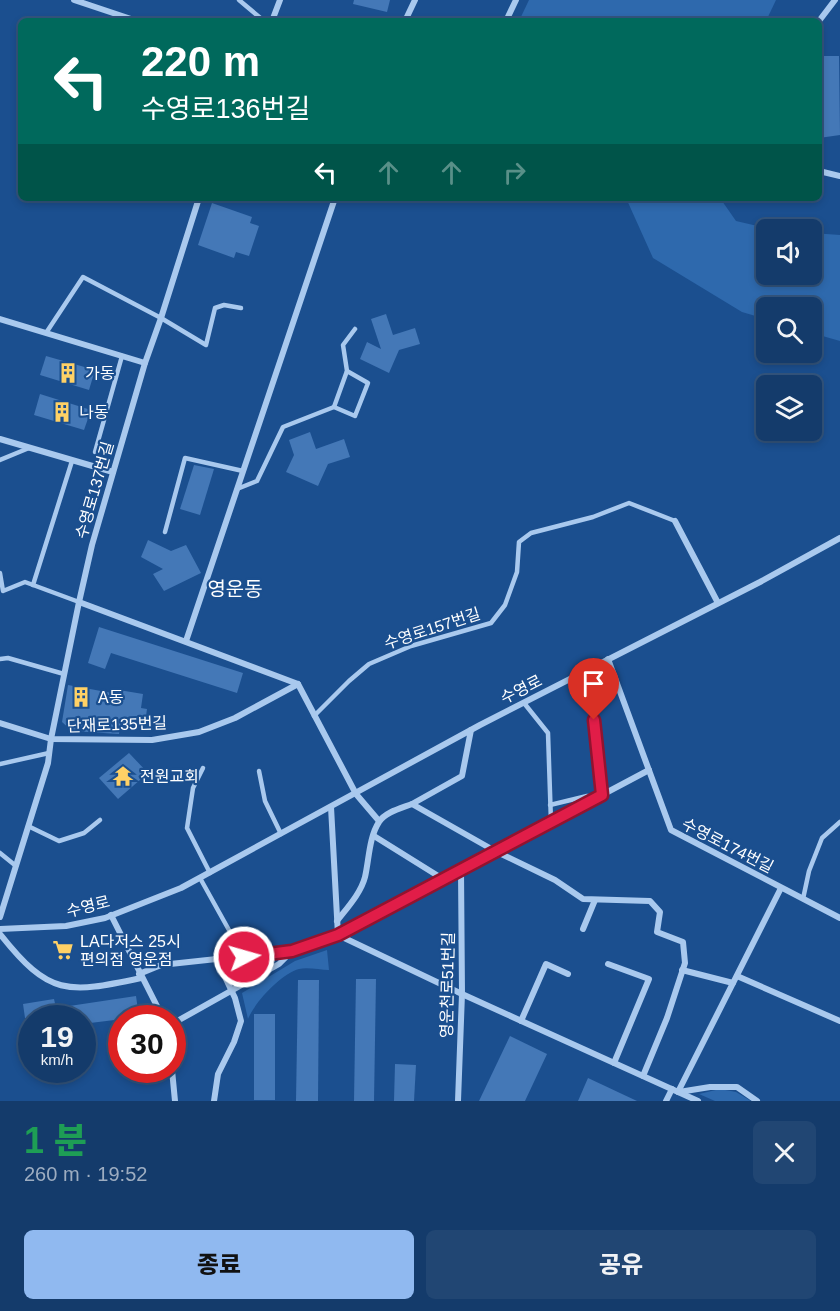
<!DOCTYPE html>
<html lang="ko">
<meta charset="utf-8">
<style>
:root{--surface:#143b6b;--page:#214673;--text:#f1f3f6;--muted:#9dadc1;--line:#33557e;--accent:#90b9f0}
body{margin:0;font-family:Helvetica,"Noto Sans KR",sans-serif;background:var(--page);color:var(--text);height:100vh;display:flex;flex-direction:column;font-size:22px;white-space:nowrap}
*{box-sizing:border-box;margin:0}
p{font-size:20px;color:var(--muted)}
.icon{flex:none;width:33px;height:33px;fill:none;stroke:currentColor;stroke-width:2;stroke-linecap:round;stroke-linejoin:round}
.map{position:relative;height:1101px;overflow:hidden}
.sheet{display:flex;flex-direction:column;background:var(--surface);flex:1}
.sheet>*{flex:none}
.banner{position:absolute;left:18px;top:18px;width:804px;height:183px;border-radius:9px;box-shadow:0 3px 9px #0003,0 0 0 2px var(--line);background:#00695c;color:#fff;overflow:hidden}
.controls{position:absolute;left:756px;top:219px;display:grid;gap:12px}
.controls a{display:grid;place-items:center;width:66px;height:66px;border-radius:9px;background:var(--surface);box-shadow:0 3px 9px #0003,0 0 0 2px var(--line);font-size:30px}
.speed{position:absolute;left:18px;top:1005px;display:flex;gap:12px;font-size:30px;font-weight:700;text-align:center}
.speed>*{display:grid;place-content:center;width:78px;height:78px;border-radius:50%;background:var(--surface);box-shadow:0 3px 9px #0003,0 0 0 2px var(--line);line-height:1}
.speed small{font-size:15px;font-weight:400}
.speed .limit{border:9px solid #d22;background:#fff;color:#111}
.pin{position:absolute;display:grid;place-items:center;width:51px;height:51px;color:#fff;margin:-62px -26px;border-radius:50% 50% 50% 0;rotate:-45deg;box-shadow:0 0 6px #0007}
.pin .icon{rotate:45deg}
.me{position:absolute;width:66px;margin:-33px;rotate:84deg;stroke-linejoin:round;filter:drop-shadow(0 0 4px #0008)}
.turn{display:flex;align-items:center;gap:21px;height:126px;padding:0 24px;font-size:27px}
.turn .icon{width:78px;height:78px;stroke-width:2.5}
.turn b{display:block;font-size:42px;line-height:51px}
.lanes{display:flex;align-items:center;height:57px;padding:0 24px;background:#0003;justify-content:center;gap:30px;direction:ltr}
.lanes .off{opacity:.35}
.round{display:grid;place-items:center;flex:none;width:63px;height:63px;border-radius:9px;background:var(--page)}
.overview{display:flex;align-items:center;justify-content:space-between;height:102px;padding:0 24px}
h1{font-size:36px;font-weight:800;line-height:45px;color:#1e9e55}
.cta{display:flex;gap:12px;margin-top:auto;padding:12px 24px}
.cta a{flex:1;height:69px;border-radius:9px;background:var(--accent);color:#111;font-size:24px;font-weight:800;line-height:69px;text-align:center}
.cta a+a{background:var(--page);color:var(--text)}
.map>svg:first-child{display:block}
</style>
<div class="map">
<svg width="840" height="1101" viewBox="0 0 840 1101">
<rect width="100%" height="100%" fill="#1b4f8f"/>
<!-- green -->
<g fill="#2e69ad">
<polygon points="529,0 776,0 766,21 519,21"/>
<polygon points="626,198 720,198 736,221 771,229 766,230 766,274 812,274 812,233 840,235 840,341 812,333 812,308 766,308 766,319 742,312 653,258"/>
<path d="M327 950 329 970C320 970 308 967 299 969 282 973 254 1003 248 1019L242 993 295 961Z"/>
<polygon points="720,1089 736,1092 751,1101 715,1101 699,1094"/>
</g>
<!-- building -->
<g fill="#4478b7">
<polygon points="354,0 390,0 387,12 353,4"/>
<polygon points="822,56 839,56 840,135 819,138 819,121 824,121"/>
<polygon points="212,203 252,217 250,223 259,226 249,256 236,252 234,258 198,245"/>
<polygon points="386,314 393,335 415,328 420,344 399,350 389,373 360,359 367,342 381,349 371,319"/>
<polygon points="46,356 95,370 89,390 40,375"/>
<polygon points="40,394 91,410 84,430 34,415"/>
<polygon points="310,432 316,449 344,439 350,457 328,464 318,486 286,472 294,455 289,440"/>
<polygon points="194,465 214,469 200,515 180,509"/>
<polygon points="148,540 171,551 186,545 201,573 164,591 153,574 163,569 141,557"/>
<polygon points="99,627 243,673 237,693 111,653 105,669 88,663"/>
<polygon points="68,685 112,693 113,689 143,694 141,708 147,709 145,723 121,719 119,734 72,731 62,722"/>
<polygon points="129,753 148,773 118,799 99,778"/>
<polygon points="356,979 376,979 374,1101 354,1101"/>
<polygon points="298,980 319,980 318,1101 296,1101"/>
<polygon points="136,996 139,1017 82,1024 82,1018 25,1018 23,1004 54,999 56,1008"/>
<rect x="254" y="1014" width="21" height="86"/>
<polygon points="510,1036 547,1054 525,1101 479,1101"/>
<polygon points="395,1064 416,1065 414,1101 394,1101"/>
<polygon points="588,1078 637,1101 578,1101"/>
</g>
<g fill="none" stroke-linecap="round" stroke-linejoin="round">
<!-- service -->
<g stroke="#a9c9ee" stroke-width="4.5">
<polyline points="239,0 264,21"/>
<polyline points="46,333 83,277 161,318 206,345 215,308 224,305 241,308"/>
<polyline points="334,407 355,416 368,383 347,371"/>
<polyline points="95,452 122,356"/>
<polyline points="0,460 29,448"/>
<polyline points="237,489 257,481 283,427 334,407 347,371 343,345 355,329"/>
<polyline points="165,532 185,458 243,471"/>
<polyline points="0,573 3,591 25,582 79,602"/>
<polyline points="33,585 72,461"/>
<polyline points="0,659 8,658 64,674"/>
<polyline points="582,672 594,720 602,795"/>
<polyline points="524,703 548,733 551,822"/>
<polyline points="314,716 349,681 369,664 411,646 491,623 505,605 517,572 519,542 531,533 593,517 629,503 675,521"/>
<polyline points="0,764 49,753"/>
<polyline points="203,768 193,788 187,828 210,873"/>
<polyline points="259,771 265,801 281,834"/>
<polyline points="550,805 587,796 598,797"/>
<polyline points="28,826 59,841 84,833 100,820"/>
<polyline points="0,853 16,866"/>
<polyline points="200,878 244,957"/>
<polyline points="803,899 809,871 822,838 840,822"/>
</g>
<!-- minor -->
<g stroke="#a9c9ee" stroke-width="6">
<polyline points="74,0 137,21"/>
<polyline points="272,21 280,0"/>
<polyline points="405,21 415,0"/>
<polyline points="506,21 516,0"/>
<polyline points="819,21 835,0"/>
<polyline points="819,171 840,176"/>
<polyline points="0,319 145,363"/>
<polyline points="0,439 113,472"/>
<polyline points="675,521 718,603"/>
<polyline points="79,602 298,684 356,794 379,821"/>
<polyline points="186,641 335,198"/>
<polyline points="608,659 671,830 840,918"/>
<polyline points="0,723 51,739 152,740 199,732 235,718 298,684"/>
<polyline points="412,804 462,776 471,730"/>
<polyline points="331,807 338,935 462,994 698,1101"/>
<polyline points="374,836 443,879"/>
<polyline points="111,915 163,1018"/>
<polyline points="0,917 48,763 51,739 79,602 92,545 145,363 161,318 199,198"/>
<path d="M337 921C347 908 361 893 365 877 369 860 369 837 379 822 385 812 402 808 412 804L495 851 555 880 583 899 650 901 660 912 657 932 683 942 685 963 667 1018 643 1076"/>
<polyline points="0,929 66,926 105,918 181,888 480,725 760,582 840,538"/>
<polyline points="583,929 595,900"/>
<path d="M0 934C49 996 67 994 141 978"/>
<polyline points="608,964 649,979 614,1063"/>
<polyline points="682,970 733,983"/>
<polyline points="139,974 161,965 292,951 338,935 649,770"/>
<polyline points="737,976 840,1021"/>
<polyline points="521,1021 546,964 568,974"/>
<polyline points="172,1024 279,964 292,951"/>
<polyline points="172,1070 175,1101"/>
<polyline points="678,1092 781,888"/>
<polyline points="679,1092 710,1087 737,1087 757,1101"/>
<polyline points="214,1101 218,1074 234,1042 241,1021 235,998 216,958"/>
<polyline points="458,1101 462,994 461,870"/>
<polyline points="666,1101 672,1089"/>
</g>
</g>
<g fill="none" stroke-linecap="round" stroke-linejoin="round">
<!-- route casing -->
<g stroke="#92132f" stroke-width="15">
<polyline id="route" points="244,957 292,951 338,935 602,795 594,720"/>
</g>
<!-- route -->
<use href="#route" stroke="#e11d48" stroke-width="10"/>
</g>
<!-- icons -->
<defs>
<g id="building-bare" transform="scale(1.62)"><path d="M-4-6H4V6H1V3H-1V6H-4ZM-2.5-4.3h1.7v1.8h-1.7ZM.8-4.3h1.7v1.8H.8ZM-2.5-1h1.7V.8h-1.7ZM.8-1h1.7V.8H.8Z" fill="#ffd166" stroke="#1b4f8f" stroke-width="2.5" paint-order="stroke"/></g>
<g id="temple-bare" transform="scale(1.62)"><path d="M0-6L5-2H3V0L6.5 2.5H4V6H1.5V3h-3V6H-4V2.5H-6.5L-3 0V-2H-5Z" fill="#ffd166" stroke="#1b4f8f" stroke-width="2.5" paint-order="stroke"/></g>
<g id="supermarket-bare" transform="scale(1.62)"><path d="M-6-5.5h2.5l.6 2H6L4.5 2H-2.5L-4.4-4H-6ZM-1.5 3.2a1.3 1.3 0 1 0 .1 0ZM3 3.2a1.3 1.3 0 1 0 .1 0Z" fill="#ffd166" stroke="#1b4f8f" stroke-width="2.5" paint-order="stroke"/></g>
</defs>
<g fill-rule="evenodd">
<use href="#building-bare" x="68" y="373"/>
<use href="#building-bare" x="62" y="412"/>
<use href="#building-bare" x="81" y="697"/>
<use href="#temple-bare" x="123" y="776"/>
<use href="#supermarket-bare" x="63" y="950"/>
</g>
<g text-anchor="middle" stroke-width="4.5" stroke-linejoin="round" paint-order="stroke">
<!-- poi labels -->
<g font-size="16" fill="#fff" stroke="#1b4f8f" text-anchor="start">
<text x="85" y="379">가동</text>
<text x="79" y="418">나동</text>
<text x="98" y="703">A동</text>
<text x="140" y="782">전원교회</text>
<text x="80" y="947">LA다저스 25시<tspan x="80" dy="18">편의점 영운점</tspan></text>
</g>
<!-- street labels -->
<g font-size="16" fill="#fff" stroke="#1b4f8f">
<text transform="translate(94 490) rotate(-74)" y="6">수영로137번길</text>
<text transform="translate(432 628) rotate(-18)" y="6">수영로157번길</text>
<text transform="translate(521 689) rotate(-27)" y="6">수영로</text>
<text transform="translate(117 724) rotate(-2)" y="6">단재로135번길</text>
<text transform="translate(728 845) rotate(27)" y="6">수영로174번길</text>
<text transform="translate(88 906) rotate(-14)" y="6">수영로</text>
<text transform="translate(447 985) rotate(-89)" y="6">영운천로51번길</text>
</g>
<!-- quarter labels -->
<g font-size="20" fill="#fff" stroke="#1b4f8f">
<text x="235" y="596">영운동</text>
</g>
</g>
</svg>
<div class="controls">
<a><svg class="icon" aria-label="sound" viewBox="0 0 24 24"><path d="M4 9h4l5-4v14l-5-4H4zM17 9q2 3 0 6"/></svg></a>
<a><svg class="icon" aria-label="search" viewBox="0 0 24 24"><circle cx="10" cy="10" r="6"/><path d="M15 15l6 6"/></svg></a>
<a><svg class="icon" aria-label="layers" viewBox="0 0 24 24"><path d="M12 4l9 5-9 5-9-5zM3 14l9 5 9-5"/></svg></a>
</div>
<div class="speed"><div>19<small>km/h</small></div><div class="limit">30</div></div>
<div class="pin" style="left:594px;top:720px;background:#d93025"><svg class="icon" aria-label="arrive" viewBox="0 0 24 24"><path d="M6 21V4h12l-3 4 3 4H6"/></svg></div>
<svg class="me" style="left:244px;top:957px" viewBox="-20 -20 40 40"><circle r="17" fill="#e11d48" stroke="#fff" stroke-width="3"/><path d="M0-11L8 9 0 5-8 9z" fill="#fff"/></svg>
<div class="banner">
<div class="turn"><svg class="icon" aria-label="left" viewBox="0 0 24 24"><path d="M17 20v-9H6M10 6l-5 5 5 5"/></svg><div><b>220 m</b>수영로136번길</div></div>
<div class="lanes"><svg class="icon" aria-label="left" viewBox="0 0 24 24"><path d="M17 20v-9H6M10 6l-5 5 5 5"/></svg><svg class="icon off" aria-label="ahead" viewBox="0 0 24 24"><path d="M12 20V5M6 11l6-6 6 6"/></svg><svg class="icon off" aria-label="ahead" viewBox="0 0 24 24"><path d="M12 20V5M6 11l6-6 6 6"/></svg><svg class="icon off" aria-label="right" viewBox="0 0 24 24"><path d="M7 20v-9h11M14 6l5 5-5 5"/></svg></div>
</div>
</div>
<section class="sheet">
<div class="overview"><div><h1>1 분</h1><p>260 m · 19:52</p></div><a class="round"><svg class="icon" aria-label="close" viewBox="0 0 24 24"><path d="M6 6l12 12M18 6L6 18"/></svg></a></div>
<div class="cta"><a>종료</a><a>공유</a></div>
</section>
